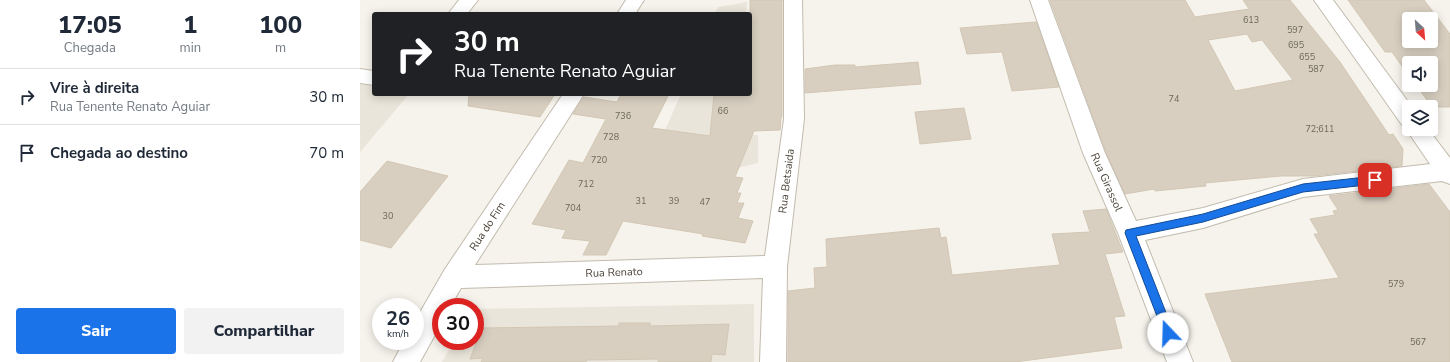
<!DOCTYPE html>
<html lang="pt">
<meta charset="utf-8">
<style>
:root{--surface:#fff;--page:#f2f2f3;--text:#1f2937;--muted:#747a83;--line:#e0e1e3;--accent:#1a73e8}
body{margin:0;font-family:"Nunito Sans",sans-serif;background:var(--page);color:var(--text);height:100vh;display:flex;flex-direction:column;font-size:15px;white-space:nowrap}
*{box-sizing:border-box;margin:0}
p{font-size:13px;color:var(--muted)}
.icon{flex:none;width:22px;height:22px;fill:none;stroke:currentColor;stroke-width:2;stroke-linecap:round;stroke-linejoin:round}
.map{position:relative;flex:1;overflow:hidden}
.side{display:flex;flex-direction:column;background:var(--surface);width:360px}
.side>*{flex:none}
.hud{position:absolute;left:12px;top:12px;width:380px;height:84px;border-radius:4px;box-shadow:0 2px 10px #0003;background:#202124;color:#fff;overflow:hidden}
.needle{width:26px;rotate:154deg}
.buttons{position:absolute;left:1042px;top:12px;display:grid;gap:8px}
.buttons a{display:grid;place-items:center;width:36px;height:36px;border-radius:4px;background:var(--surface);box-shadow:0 2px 10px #0003;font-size:20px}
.speed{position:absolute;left:12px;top:298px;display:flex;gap:8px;font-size:20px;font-weight:700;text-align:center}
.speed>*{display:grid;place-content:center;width:52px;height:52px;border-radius:50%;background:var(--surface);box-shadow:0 2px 10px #0003;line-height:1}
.speed small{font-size:10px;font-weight:400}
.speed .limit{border:6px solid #d22;background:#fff;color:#111}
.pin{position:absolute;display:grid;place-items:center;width:34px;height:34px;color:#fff;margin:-17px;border-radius:8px;box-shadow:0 2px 6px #0006}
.me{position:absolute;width:44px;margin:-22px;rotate:339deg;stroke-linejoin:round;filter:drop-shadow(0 0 3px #0008)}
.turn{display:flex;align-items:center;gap:14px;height:84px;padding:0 16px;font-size:18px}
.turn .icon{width:52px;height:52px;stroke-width:2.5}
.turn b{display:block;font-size:28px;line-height:34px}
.eta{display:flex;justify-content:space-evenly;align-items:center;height:68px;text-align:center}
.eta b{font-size:24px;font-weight:800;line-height:28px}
.cta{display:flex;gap:8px;margin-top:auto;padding:8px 16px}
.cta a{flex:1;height:46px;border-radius:4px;background:var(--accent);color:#fff;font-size:16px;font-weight:800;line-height:46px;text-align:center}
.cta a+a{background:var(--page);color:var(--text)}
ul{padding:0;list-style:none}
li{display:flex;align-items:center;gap:12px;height:56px;padding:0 16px;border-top:1px solid var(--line)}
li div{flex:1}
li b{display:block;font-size:15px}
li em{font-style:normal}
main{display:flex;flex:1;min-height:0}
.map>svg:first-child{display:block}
</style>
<main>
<section class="side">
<div class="eta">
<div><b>17:05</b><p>Chegada</p></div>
<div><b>1</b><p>min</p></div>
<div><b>100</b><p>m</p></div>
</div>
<ul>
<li><svg class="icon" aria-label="right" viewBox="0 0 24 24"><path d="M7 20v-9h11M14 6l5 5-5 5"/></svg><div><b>Vire à direita</b><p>Rua Tenente Renato Aguiar</p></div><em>30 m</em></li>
<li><svg class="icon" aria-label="arrive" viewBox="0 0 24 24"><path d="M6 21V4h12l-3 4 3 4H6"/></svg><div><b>Chegada ao destino</b></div><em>70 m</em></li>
</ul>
<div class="cta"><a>Sair</a><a>Compartilhar</a></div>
</section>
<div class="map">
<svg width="1090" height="362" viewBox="0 0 1090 362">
<rect width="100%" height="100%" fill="#f6f3ec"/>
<!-- residential -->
<g fill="#eae5da">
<polygon points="387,2 386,14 355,14 358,7"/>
<polygon points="0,70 14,72 14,94 49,94 0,152"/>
<polygon points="321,94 383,94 382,134 398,135 398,163 374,169 293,157"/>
<polygon points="394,304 394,362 82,362 94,341 115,341 115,309"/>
</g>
<!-- building -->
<g fill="#d8cfc1" stroke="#d3c7b4" fill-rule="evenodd">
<polygon points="390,0 422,0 422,117 421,117 420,130 394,131 375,177 383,178 377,193 381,193 377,203 384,203 378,218 393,221 385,243 342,236 343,234 263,221 246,255 223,255 230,241 202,238 206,230 172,224 209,160 223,163 246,119 213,114 224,97 257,102 261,94 309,94 292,128 350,136 354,94 390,94"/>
<path d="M690 0H825L835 17 889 9 883 0H930L980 62 1029 135 1033 134 1043 149 1042 166 953 176H921L845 183 846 186 795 191 794 189 765 194 746 152ZM887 34 892 42 902 40 933 80 875 91 848 40Z"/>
<path d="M988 0H1064L1090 34V107H1072L1056 85H1071V63H1049V76L1032 52H1025ZM1049 19H1071V41H1049Z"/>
<polygon points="676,22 699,87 652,91 642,52 607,54 600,28"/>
<polygon points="558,62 561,84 445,93 445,69 475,65 495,65 495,67"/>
<polygon points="109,94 195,94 180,117 108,106"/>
<polygon points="604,108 611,139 560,144 555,112"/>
<polygon points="27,161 88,176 31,248 0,240 0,192"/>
<polygon points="1069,184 1090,212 1090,362 872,362 845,294 979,278 954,234 959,234 950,219 975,215 973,211 978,210 969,196"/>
<polygon points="746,209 763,252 745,254 765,316 754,317 762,348 655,362 428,362 428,291 455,288 454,268 467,267 466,239 579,228 581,238 586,237 592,275 700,265 692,234 730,232 723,211"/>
<polygon points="259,323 290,323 290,326 369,324 365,355 352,354 351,362 298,362 298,359 227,360 226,362 121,362 123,358 110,359 122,328 259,326"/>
</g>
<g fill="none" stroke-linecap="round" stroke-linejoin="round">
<!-- street casing -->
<g stroke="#c2bbae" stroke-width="2">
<g id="street">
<polygon points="99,0 118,0 107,14 88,14"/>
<polygon points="266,0 284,0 275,14 257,14"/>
<polygon points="424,0 442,0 444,119 427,267 426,362 400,362 403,278 101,288 90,307 81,307 81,324 60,362 33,362 44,341 55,341 55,321 85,269 203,94 224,94 115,265 405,256 424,119"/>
<polygon points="670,0 688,0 745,153 776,221 843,208 943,179 1070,164 1046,129 1047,126 1042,125 954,0 973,0 1052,107 1049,107 1049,129 1068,129 1090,158 1090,184 1082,181 943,197 843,228 785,240 833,362 807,362 758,233 723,153"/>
<polygon points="0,69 14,71 14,85 0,83"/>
</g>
</g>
<!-- street -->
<use href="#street" fill="#fff" fill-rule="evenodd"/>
</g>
<!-- route -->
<polygon fill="#1a73e8" stroke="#114b97" points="1015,176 1020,180 1015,184 943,192 843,222 776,236 814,333 812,337 808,339 805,337 765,233 766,230 843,214 943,184"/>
<g text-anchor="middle" stroke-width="3" stroke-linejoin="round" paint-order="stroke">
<!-- number labels -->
<g font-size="9" fill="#6e675b">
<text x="891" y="23">613</text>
<text x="935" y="33">597</text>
<text x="936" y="48">695</text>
<text x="947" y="60">655</text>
<text x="956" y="72">587</text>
<text x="814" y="102">74</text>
<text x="363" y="114">66</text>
<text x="263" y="119">736</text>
<text x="960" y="132">72;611</text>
<text x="251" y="140">728</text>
<text x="239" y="163">720</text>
<text x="226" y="187">712</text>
<text x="281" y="204">31</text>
<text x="314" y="204">39</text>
<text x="345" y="205">47</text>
<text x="213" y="211">704</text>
<text x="28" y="219">30</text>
<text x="1036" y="287">579</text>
<text x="1058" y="345">567</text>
</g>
<!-- street labels -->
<g font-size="11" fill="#4b4439" stroke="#fff">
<text transform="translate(426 181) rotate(-83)" y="4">Rua Betsaida</text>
<text transform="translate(747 182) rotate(66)" y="4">Rua Girassol</text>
<text transform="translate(127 226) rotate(-57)" y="4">Rua do Fim</text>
<text transform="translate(254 272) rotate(-2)" y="4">Rua Renato</text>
</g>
</g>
</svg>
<div class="buttons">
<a><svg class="needle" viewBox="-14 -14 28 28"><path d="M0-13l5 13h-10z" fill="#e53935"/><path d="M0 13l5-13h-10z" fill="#747a83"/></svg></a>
<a><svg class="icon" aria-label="sound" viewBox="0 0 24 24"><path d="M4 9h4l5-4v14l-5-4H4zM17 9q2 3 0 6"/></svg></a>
<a><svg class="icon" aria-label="layers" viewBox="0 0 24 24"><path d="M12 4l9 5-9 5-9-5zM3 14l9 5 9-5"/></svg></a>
</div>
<div class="speed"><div>26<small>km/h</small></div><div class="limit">30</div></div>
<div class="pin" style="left:1015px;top:180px;background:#d93025"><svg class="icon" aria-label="arrive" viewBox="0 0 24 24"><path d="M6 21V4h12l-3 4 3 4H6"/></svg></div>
<svg class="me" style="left:808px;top:333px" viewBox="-20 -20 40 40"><circle r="19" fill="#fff"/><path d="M0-13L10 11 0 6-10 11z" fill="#1a73e8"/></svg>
<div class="hud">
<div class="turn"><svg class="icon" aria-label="right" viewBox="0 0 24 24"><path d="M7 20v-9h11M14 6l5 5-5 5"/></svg><div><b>30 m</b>Rua Tenente Renato Aguiar</div></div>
</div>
</div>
</main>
